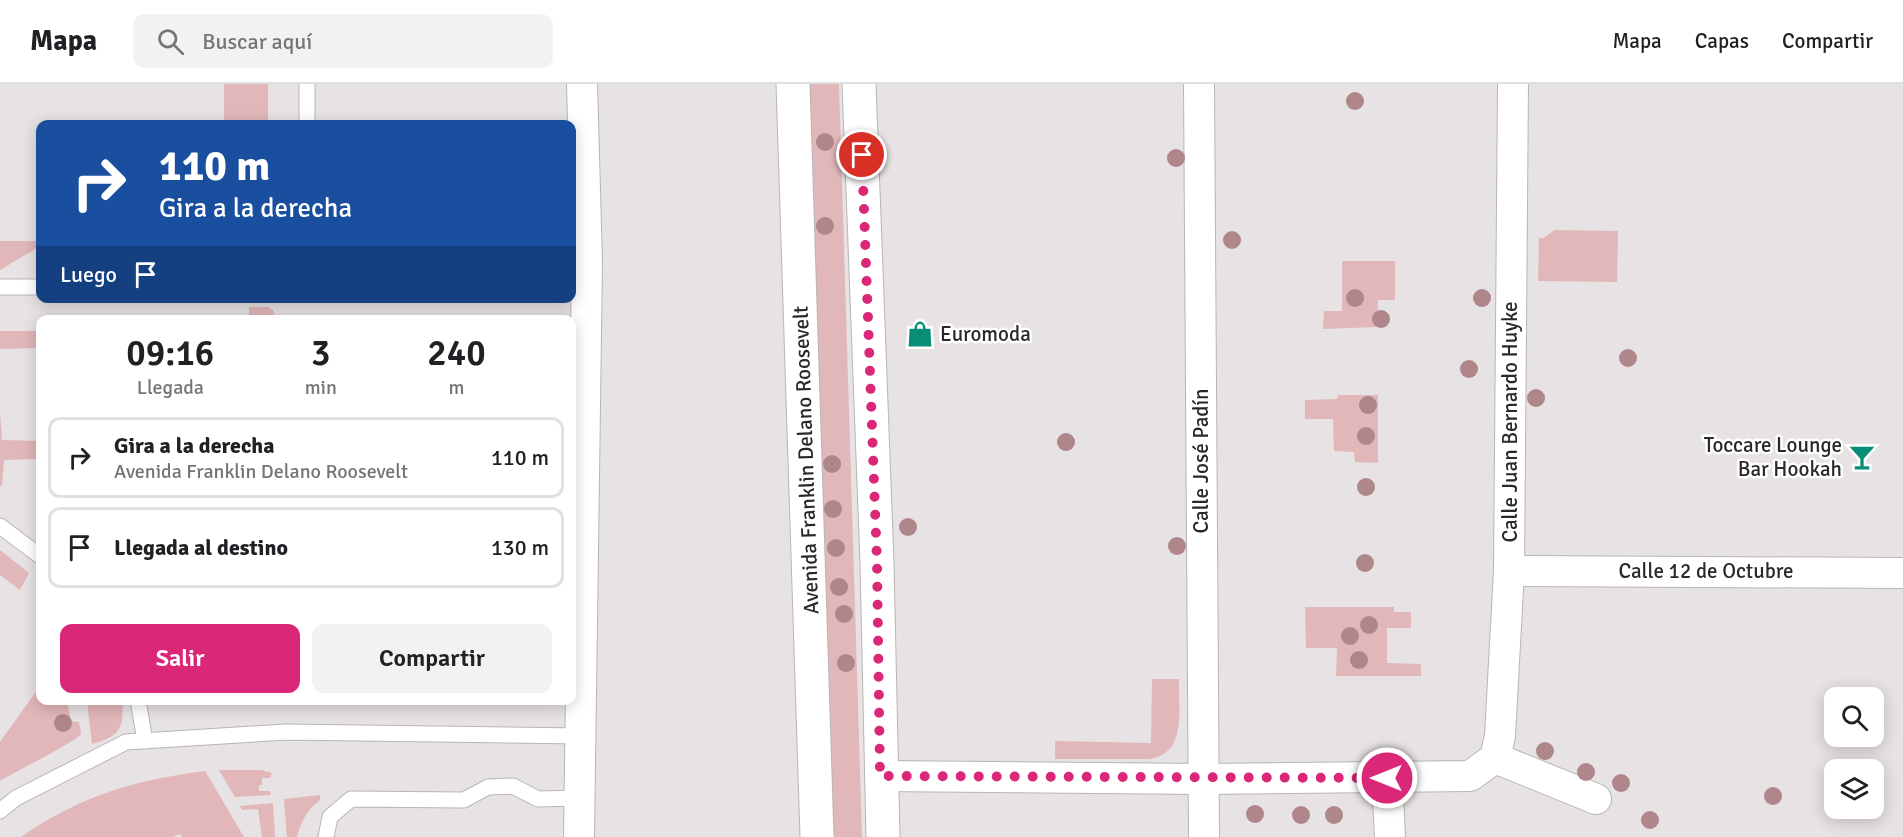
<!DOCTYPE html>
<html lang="es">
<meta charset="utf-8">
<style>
:root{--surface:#fff;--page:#f2f2f2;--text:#202124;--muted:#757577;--line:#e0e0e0;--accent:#db2777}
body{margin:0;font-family:Signika,sans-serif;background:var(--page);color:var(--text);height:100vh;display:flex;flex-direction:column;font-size:22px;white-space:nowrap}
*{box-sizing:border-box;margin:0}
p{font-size:20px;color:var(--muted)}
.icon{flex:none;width:33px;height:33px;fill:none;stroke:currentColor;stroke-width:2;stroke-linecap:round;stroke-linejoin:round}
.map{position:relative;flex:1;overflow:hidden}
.panel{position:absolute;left:36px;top:231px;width:540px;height:390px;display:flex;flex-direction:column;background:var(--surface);border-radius:12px;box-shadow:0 3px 15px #0003}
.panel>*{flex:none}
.top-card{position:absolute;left:36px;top:36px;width:540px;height:183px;border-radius:12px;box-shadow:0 3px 15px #0003;background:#1a4fa0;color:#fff;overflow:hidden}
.tools{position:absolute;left:1824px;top:603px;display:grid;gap:12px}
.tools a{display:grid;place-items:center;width:60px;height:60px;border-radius:12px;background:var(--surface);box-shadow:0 3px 15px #0003;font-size:30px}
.pin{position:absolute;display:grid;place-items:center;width:51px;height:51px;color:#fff;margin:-26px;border:3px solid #fff;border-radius:50%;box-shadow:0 2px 6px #0007}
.me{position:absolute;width:66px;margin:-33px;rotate:270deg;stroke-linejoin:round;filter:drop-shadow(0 0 4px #0008)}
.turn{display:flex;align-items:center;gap:21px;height:126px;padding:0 24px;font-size:27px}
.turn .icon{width:78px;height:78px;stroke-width:2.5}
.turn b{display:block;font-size:42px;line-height:51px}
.then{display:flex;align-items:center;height:57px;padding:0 24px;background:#0003;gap:12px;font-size:22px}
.eta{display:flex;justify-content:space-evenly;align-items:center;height:102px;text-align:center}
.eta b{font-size:36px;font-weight:600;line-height:42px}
.button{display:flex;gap:12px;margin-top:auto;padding:12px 24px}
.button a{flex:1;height:69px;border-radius:12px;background:var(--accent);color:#fff;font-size:24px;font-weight:600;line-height:69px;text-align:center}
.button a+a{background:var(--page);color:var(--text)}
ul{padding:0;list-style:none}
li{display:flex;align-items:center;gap:18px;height:81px;margin:0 12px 9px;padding:0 12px;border:3px solid var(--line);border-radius:12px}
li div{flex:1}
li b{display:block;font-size:22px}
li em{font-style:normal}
header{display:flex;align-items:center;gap:36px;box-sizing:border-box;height:84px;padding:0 30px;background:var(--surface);border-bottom:2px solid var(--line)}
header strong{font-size:28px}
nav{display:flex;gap:33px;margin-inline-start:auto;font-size:21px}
.search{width:420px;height:54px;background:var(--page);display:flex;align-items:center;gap:15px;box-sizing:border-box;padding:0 21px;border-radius:12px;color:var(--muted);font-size:22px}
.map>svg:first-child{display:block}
</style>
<header>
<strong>Mapa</strong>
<div class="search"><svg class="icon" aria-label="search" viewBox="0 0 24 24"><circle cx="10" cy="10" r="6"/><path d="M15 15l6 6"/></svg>Buscar aquí</div>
<nav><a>Mapa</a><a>Capas</a><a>Compartir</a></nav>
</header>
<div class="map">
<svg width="1903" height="753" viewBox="0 0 1903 753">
<rect width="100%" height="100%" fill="#e7e2e3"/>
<!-- green -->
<g fill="#e2b7b9">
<rect x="224" y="0" width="44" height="40"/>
<polygon points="809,0 839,0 862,753 833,753"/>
<polygon points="1554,146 1618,147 1617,198 1538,197 1539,154 1544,154"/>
<polygon points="0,157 36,157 37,164 0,186"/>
<polygon points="1342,177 1395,177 1395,216 1378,216 1377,243 1323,245 1324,227 1342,227"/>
<polygon points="249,223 268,223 273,226 276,235 249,235"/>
<polygon points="0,247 40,247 40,264 0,265"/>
<polygon points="1338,311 1378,311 1378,379 1355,378 1354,368 1334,367 1333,335 1305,335 1305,316 1337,315"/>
<polygon points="0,330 2,356 40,357 40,375 4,376 2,402 0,402"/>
<polygon points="0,466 29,489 20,506 0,491"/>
<polygon points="1305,523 1394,523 1394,528 1411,528 1411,544 1387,544 1387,579 1421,580 1421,592 1336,592 1337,564 1306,564"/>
<path d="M1152 595H1179C1178 624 1188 669 1150 675H1055V657L1151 659Z"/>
<path d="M40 602V616L67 617 71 637 79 638 81 650C77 657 13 689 0 697V658Z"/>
<path d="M87 617H122C124 645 120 652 92 660Z"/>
<polygon points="219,686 261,686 272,689 270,694 262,694 262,701 259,701 259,707 270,707 271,711 235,713"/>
<path d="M205 687 244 753H182L180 750 173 753H21C80 712 135 696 205 687Z"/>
<path d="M320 711V716C307 726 301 737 297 753H287L284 715Z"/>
<polygon points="273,719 275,753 262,753 258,725 242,726 240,722"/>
</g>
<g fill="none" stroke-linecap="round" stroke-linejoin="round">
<!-- lane casing -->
<g stroke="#b9b5b6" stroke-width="17">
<g id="lane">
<polyline points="307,40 307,0"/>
<polyline points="0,203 40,203"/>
<polyline points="0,442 40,472"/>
<polyline points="138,616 145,657"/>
<polyline points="0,727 16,714 126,658 286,648 580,652"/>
<polyline points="326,753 330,733 351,715 464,716 488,703 513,702 538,715 579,714"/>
</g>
</g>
<!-- street casing -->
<g stroke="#b9b5b6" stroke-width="32">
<g id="street">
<polyline points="1199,0 1204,753"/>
<polyline points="1509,487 1903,489"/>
<polyline points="1495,674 1596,715"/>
<polyline points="880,692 1203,695 1470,692 1495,674 1500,652 1509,487 1513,0"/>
<polyline points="1387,694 1390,753"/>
<polyline points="579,753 587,178 582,0"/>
</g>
</g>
<!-- secondary casing -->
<g stroke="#b9b5b6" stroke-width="35">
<g id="secondary">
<polyline points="793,0 817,753"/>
<polyline points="859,0 877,479 883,753"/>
</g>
</g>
<!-- lane -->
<use href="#lane" stroke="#fff" stroke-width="15"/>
<!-- street -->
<use href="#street" stroke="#fff" stroke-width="30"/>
<!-- secondary -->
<use href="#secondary" stroke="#fff" stroke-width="33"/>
</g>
<!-- trees -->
<g fill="#af868a">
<circle cx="1355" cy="17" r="9"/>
<circle cx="825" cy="58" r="9"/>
<circle cx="1176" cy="74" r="9"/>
<circle cx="825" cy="142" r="9"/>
<circle cx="1232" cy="156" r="9"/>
<circle cx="1355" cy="214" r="9"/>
<circle cx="1482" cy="214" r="9"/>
<circle cx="1381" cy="235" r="9"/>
<circle cx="1628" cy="274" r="9"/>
<circle cx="1469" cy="285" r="9"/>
<circle cx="1536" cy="314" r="9"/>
<circle cx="1368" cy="321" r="9"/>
<circle cx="1366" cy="352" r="9"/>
<circle cx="1066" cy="358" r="9"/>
<circle cx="832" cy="380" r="9"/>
<circle cx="1366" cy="403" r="9"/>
<circle cx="833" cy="425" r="9"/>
<circle cx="908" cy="443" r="9"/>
<circle cx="1177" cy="462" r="9"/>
<circle cx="836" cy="464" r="9"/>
<circle cx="1365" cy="479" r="9"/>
<circle cx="839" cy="503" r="9"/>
<circle cx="844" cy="530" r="9"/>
<circle cx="1369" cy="541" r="9"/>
<circle cx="1350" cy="552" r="9"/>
<circle cx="1359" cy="576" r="9"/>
<circle cx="846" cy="579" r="9"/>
<circle cx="63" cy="639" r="9"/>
<circle cx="1545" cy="667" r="9"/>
<circle cx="1586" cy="688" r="9"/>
<circle cx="1621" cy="699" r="9"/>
<circle cx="1773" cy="712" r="9"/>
<circle cx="1255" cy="730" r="9"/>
<circle cx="1301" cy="731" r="9"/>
<circle cx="1334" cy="731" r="9"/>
<circle cx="1650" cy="736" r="9"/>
</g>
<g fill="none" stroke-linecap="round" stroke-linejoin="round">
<!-- route -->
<polyline stroke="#db2777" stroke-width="10" stroke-dasharray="0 18" points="862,71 877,479 880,692 1387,694"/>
</g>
<!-- icons -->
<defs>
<g id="shop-bare" transform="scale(2.07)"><path d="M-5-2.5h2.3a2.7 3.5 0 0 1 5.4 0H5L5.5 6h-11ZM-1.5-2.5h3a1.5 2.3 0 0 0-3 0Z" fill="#098f77" stroke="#fff" stroke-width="2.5" paint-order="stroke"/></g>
<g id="bar-bare" transform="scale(2.07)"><path d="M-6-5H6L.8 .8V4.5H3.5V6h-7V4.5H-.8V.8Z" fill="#098f77" stroke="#fff" stroke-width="2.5" paint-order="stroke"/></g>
</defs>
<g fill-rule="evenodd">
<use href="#shop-bare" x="920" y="250"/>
<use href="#bar-bare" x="1862" y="373"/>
</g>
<g text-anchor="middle" stroke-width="5" stroke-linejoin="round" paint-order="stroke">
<!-- poi labels -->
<g font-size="21" fill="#2a2929" stroke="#fff" text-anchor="start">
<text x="940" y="257">Euromoda</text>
<text x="1842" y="368" text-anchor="end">Toccare Lounge<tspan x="1842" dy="24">Bar Hookah</tspan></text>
</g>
<!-- street labels -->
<g font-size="21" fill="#2a2929" stroke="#fff">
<text transform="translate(1510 338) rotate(-90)" y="7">Calle Juan Bernardo Huyke</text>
<text transform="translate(806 376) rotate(-92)" y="7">Avenida Franklin Delano Roosevelt</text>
<text transform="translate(1201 377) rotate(-90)" y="7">Calle José Padín</text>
<text x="1706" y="494">Calle 12 de Octubre</text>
</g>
</g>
</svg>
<div class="tools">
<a><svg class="icon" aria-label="search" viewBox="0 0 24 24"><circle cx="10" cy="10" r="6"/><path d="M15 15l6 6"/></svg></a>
<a><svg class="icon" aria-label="layers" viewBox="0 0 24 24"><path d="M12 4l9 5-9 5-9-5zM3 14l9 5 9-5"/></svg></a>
</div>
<div class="pin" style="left:862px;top:71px;background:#d93025"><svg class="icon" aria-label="arrive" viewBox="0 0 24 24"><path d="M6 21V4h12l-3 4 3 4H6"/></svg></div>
<svg class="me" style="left:1387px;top:694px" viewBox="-20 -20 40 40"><circle r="17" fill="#db2777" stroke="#fff" stroke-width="3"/><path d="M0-11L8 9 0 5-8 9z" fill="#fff"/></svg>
<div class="top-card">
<div class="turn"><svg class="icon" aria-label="right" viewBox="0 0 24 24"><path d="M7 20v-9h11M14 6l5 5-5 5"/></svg><div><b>110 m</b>Gira a la derecha</div></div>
<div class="then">Luego<svg class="icon" aria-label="arrive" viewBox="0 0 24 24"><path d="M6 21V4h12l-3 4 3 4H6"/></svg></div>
</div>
<section class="panel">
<div class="eta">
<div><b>09:16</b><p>Llegada</p></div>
<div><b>3</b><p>min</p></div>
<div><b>240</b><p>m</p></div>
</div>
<ul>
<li><svg class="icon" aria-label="right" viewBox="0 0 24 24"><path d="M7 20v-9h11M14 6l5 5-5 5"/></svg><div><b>Gira a la derecha</b><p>Avenida Franklin Delano Roosevelt</p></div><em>110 m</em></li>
<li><svg class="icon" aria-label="arrive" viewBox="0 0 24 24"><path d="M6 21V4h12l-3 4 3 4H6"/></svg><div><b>Llegada al destino</b></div><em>130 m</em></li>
</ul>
<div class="button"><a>Salir</a><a>Compartir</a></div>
</section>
</div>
